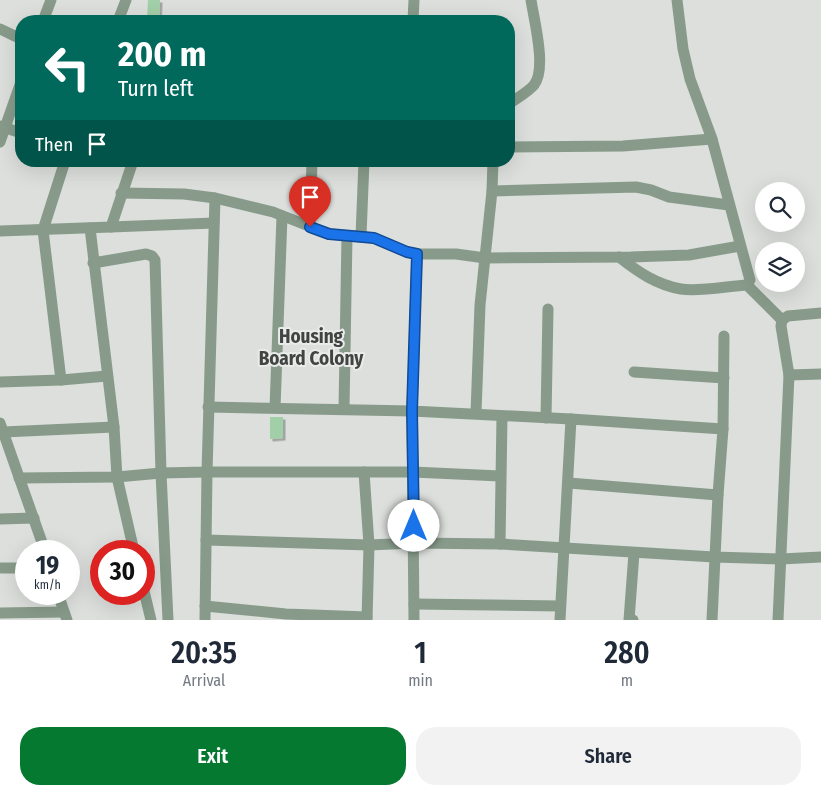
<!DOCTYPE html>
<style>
:root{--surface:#fff;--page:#f2f2f3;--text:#1f2937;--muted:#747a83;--accent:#04792f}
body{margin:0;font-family:"Fira Sans Condensed",sans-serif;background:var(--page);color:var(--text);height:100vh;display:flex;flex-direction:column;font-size:19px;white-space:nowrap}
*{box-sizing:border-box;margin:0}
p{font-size:16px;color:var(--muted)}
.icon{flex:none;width:28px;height:28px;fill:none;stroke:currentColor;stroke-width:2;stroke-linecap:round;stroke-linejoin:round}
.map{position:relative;height:620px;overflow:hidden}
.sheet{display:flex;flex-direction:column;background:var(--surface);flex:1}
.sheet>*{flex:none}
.banner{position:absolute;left:15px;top:15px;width:500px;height:152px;border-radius:20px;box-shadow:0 5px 20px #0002;background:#00695c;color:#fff;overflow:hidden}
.buttons{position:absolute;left:755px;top:182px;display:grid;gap:10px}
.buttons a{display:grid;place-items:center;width:50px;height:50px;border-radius:50%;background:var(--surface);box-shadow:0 5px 20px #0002;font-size:25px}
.speed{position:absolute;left:15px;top:540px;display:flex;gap:10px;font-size:25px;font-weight:700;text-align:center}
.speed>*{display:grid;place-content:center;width:65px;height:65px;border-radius:50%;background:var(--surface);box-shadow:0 5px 20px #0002;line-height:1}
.speed small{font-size:12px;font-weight:400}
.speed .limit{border:8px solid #d22;background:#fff;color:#111}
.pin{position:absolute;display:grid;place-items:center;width:42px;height:42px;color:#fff;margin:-51px -21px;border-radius:50% 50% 50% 0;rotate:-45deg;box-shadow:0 0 5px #0007}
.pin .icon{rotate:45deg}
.me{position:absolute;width:55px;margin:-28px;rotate:0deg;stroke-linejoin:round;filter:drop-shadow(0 0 4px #0008)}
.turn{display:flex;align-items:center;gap:18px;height:105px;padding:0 20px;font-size:22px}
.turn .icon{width:65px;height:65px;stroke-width:2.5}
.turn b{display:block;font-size:35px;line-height:42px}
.then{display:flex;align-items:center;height:48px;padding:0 20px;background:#0003;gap:10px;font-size:19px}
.eta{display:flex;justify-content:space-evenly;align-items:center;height:85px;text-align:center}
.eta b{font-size:30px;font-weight:600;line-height:35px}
.primary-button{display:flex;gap:10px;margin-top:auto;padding:10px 20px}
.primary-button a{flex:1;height:58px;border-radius:20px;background:var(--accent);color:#fff;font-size:20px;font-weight:600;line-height:58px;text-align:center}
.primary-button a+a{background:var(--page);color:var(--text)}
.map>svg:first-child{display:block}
</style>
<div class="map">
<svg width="821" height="620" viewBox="0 0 821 620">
<defs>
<filter id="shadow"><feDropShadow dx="2.5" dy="2.5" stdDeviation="0" flood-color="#0004"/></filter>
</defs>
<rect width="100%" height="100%" fill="#dcdfdc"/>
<!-- building -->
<g fill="#a1cfa7" filter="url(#shadow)">
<polygon points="148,0 160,0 159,21 147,21"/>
<polygon points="270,417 283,417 283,438 270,439"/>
</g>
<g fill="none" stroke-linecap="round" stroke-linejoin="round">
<!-- minor -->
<g stroke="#889b8a" stroke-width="11">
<polyline points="43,21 51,0"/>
<polyline points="118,21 126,0"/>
<polyline points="413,21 414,0"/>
<polyline points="0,29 21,39"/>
<path d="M509 104C517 98 528 92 534 85 547 69 534 20 531 0"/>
<polyline points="0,126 21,133"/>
<polyline points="0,142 21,82"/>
<polyline points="509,147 623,146 712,139"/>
<polyline points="492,191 636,187 651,190 669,197 729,205"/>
<polyline points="121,193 184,194 215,198 273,212 329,234 374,238 407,252 417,254 456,254 485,258 631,257 689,255 740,246"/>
<polyline points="111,227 214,223"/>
<polyline points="310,227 312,161"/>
<polyline points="90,228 114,427 117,477 134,551"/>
<polyline points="0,231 111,227 133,161"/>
<polyline points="361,236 364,161"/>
<polyline points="417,254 412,411 571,419"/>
<path d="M619 257C638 272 657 285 681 289 698 292 729 286 747 285L750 280 712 139 690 79 683 49 677 0"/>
<polyline points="93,263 146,254 152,256 155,260 161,473 168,620"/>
<polyline points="747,285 782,320"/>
<polyline points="821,313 788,316 782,320 781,326 789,375 821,374"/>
<polyline points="634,372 724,378"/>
<polyline points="61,380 43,230 65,161"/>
<polyline points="0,382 61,380 107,376"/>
<polyline points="208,407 412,411 414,620"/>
<polyline points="275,408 282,216"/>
<polyline points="344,409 347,236"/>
<polyline points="476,413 480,305 492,191 493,161"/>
<polyline points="546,418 548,309"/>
<polyline points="0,423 45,551"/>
<polyline points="723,429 724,336"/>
<polyline points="3,432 114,427"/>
<polyline points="364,472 369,545 367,620"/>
<polyline points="19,478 117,477 161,473 207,472 215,198"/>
<polyline points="569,483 718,495"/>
<polyline points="0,519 34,518"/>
<polyline points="206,540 369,545 414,543 500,544 714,557 781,559 821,557"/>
<polyline points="500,544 502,416"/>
<polyline points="0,568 26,568"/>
<polyline points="144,591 151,620"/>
<polyline points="58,594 67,620"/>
<polyline points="414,604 560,606"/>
<polyline points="205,606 286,614 367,617"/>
<polyline points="0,613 64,612"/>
<polyline points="205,620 207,472 413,472 500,476"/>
<polyline points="560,620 571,419 723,429 718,495 712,620"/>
<polyline points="633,620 629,620 634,553"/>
<polyline points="778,620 789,375"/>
</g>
</g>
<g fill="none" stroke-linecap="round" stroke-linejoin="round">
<!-- route casing -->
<g stroke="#114b97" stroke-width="12">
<polyline id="route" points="310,227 329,234 374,238 407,252 417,254 412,411 414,526"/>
</g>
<!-- route -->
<use href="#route" stroke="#1a73e8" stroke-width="9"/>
</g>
<g text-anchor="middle" stroke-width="4" stroke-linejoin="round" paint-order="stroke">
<!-- neighbourhood labels -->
<g font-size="19" font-weight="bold" fill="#414441" stroke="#e9ecea">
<text x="311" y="343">Housing<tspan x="311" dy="22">Board Colony</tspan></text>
</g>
</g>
</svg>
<div class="buttons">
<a><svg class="icon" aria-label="search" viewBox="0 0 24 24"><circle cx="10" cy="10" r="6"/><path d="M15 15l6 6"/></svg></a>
<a><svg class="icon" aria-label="layers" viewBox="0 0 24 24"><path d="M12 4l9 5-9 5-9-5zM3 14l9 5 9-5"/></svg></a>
</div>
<div class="speed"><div>19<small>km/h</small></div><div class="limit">30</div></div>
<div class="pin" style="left:310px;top:227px;background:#d93025"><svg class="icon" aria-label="arrive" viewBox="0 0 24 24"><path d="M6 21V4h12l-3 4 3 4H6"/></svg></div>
<svg class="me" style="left:414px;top:526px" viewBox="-20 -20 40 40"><circle r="19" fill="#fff"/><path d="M0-13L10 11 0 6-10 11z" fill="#1a73e8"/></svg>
<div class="banner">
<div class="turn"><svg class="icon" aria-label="left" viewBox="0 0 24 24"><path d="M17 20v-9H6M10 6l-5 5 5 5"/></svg><div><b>200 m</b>Turn left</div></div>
<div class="then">Then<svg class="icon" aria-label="arrive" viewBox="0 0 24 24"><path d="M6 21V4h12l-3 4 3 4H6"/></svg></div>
</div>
</div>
<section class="sheet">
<div class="eta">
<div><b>20:35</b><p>Arrival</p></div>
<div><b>1</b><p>min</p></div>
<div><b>280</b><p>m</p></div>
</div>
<div class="primary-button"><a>Exit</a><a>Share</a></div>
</section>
